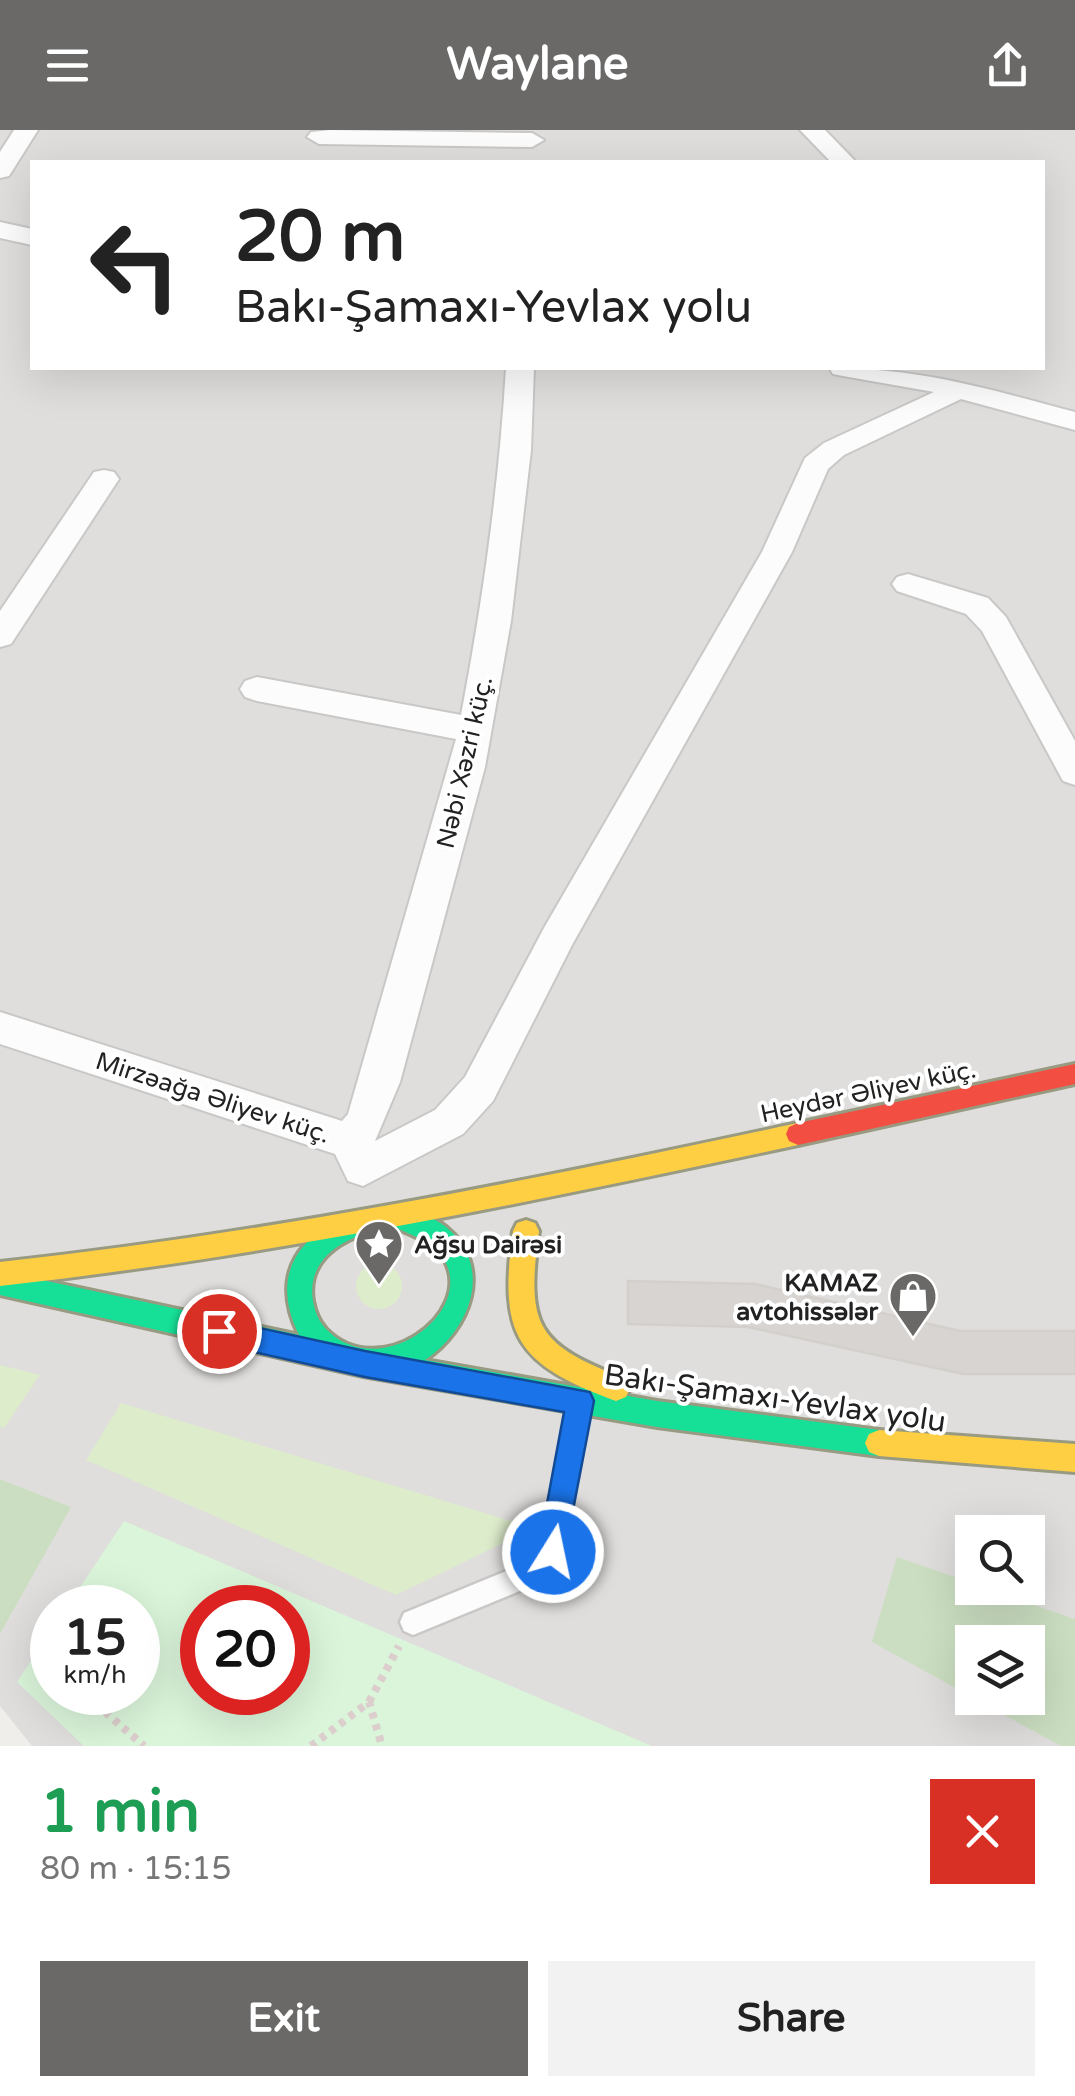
<!DOCTYPE html>
<meta charset="utf-8">
<style>
:root{--surface:#fff;--page:#f2f2f2;--text:#222;--muted:#767676;--accent:#6a6968}
body{margin:0;font-family:"Varela Round",sans-serif;background:var(--page);color:var(--text);height:100vh;display:flex;flex-direction:column;font-size:38px;white-space:nowrap}
*{box-sizing:border-box;margin:0}
p{font-size:32px;color:var(--muted)}
.icon{flex:none;width:55px;height:55px;fill:none;stroke:currentColor;stroke-width:2;stroke-linecap:round;stroke-linejoin:round}
.map{position:relative;height:1616px;overflow:hidden}
.drawer{display:flex;flex-direction:column;background:var(--surface);flex:1}
.drawer>*{flex:none}
.top-card{position:absolute;left:30px;top:30px;width:1015px;height:210px;border-radius:0px;box-shadow:0 10px 40px #0002;background:#fff;color:var(--text);overflow:hidden}
.controls{position:absolute;left:955px;top:1385px;display:grid;gap:20px}
.controls a{display:grid;place-items:center;width:90px;height:90px;border-radius:0px;background:var(--surface);box-shadow:0 10px 40px #0002;font-size:50px}
.speed{position:absolute;left:30px;top:1455px;display:flex;gap:20px;font-size:50px;font-weight:700;text-align:center}
.speed>*{display:grid;place-content:center;width:130px;height:130px;border-radius:50%;background:var(--surface);box-shadow:0 10px 40px #0002;line-height:1}
.speed small{font-size:25px;font-weight:400}
.speed .limit{border:15px solid #d22;background:#fff;color:#111}
.pin{position:absolute;display:grid;place-items:center;width:85px;height:85px;color:#fff;margin:-42px;border:5px solid #fff;border-radius:50%;box-shadow:0 2px 10px #0007}
.me{position:absolute;width:110px;margin:-55px;rotate:10deg;stroke-linejoin:round;filter:drop-shadow(0 0 8px #0008)}
.turn{display:flex;align-items:center;gap:35px;height:210px;padding:0 40px;font-size:45px}
.turn .icon{width:130px;height:130px;stroke-width:2.5}
.turn b{display:block;font-size:70px;line-height:85px}
.round{display:grid;place-items:center;flex:none;width:105px;height:105px;border-radius:0px;background:var(--page)}
.summary{display:flex;align-items:center;justify-content:space-between;height:170px;padding:0 40px}
h1{font-size:60px;font-weight:800;line-height:75px;color:#1e9e55}
.button{display:flex;gap:20px;margin-top:auto;padding:20px 40px}
.button a{flex:1;height:115px;border-radius:0px;background:var(--accent);color:#fff;font-size:40px;font-weight:800;line-height:115px;text-align:center}
.button a+a{background:var(--page);color:var(--text)}
header{display:flex;justify-content:space-between;align-items:center;height:130px;padding:0 40px;background:var(--accent);color:#fff;font-size:45px;font-weight:800}
.map>svg:first-child{display:block}
</style>
<header><svg class="icon" aria-label="menu" viewBox="0 0 24 24"><path d="M4 6h16M4 12h16M4 18h16"/></svg>Waylane<svg class="icon" aria-label="share" viewBox="0 0 24 24"><path d="M12 15V3M7 8l5-5 5 5M5 13v7h14v-7"/></svg></header>
<div class="map">
<svg width="1075" height="1616" viewBox="0 0 1075 1616">
<rect width="100%" height="100%" fill="#f0eeeb"/>
<!-- residential -->
<path fill="#dfdedc" fill-rule="evenodd" d="M0 0H1075V1616H32L0 1576V1504L70 1377 0 1349ZM32 32H1042V238H32ZM972 1402H1028V1458H972ZM52 1478H138V1562H52ZM202 1478H288V1562H202ZM972 1512H1028V1568H972Z"/>
<!-- grass -->
<g fill="#ddeccb">
<circle cx="379" cy="1156" r="23"/>
<polygon points="0,1235 40,1245 4,1298 0,1297"/>
<polygon points="121,1273 534,1398 396,1465 86,1330"/>
</g>
<!-- forest -->
<g fill="#cbdec1">
<polygon points="0,1349 71,1377 0,1504"/>
<polygon points="897,1427 972,1453 972,1458 985,1458 1075,1489 1075,1616 1061,1616 973,1568 1028,1568 1028,1512 972,1512 972,1567 872,1512"/>
</g>
<!-- park -->
<path fill="#daf5da" fill-rule="evenodd" d="M124 1391 652 1616H84L17 1552 52 1499V1562H138V1478L67 1477ZM202 1478H288V1562H202Z"/>
<!-- building -->
<polygon fill="#d7d4d2" stroke="#d3d0cc" stroke-width="2.5" points="628,1151 755,1154 960,1201 1075,1201 1075,1244 963,1244 748,1197 628,1194"/>
<g fill="none" stroke-linecap="round" stroke-linejoin="round">
<!-- lane casing -->
<g stroke="#c9c8c7" stroke-width="5">
<polygon id="lane" points="579,1266 588,1270 591,1278 562,1431 539,1453 413,1505 404,1501 400,1492 404,1483 521,1435 541,1415 567,1278 570,1270"/>
</g>
<!-- street casing -->
<g stroke="#c9c8c7" stroke-width="4">
<g id="street">
<polygon points="14,0 38,0 9,46 0,48 0,22"/>
<polygon points="330,0 532,3 544,10 532,17 319,14 307,7 311,2"/>
<polygon points="800,0 825,0 856,32 831,32"/>
<polygon points="0,92 32,99 32,115 0,108"/>
<path d="M506 238H534L531 320 511 491 485 637 400 952 375 1011 435 980 465 947 544 798 762 422 805 328 824 313 934 262 843 246 833 244 829 238C921 238 988 259 1075 282V300L961 269 844 325 828 339 792 422 572 815 493 971 463 1004 363 1056 348 1051 335 1024 0 914V882L342 991 348 984 456 609 257 571 245 567 240 559 245 551 257 547 461 585C483 470 499 355 506 238Z"/>
<polygon points="104,340 114,342 119,349 11,514 0,517 0,481 94,342"/>
<polygon points="908,444 988,468 1006,487 1075,611 1075,655 1063,651 982,501 966,484 897,461 892,454 897,447"/>
</g>
</g>
<!-- fast casing -->
<g stroke="#999a82" stroke-width="6">
<path id="fast" d="M395 1075C411 1081 433 1086 446 1097 495 1137 470 1200 425 1230L657 1271 879 1300 889 1304 893 1313 889 1322 879 1326 657 1297 363 1246 0 1165V1141L299 1205C260 1126 324 1084 395 1075ZM394 1097C412 1105 435 1113 445 1131 474 1185 378 1253 326 1199 318 1190 315 1182 313 1171 305 1123 355 1102 394 1097Z"/>
</g>
<!-- slow casing -->
<g stroke="#999a82" stroke-width="6">
<g id="slow">
<path d="M798 993 807 997 810 1004 807 1011 798 1015C533 1072 269 1126 0 1156V1132C269 1103 533 1050 798 993Z"/>
<path d="M526 1090 535 1093 539 1101C526 1197 536 1214 626 1249L630 1258 626 1267 616 1271C517 1234 498 1207 513 1101L517 1093Z"/>
<polygon points="879,1300 1075,1314 1075,1342 879,1326 869,1322 865,1313 869,1304"/>
</g>
</g>
<!-- jam casing -->
<g stroke="#999a82" stroke-width="6">
<polygon id="jam" points="1075,934 1075,954 798,1015 789,1011 786,1004 789,997 798,993"/>
</g>
<!-- path -->
<g stroke="#dccecd" stroke-width="8" stroke-dasharray="6 6" stroke-linecap="butt">
<polyline points="87,1566 144,1616"/>
<polyline points="369,1572 399,1516"/>
<polyline points="311,1616 369,1572 382,1616"/>
</g>
<!-- lane -->
<use href="#lane" fill="#fdfcfc" fill-rule="evenodd"/>
<!-- street -->
<use href="#street" fill="#fdfcfc" fill-rule="evenodd"/>
<!-- fast -->
<use href="#fast" fill="#16e098" fill-rule="evenodd"/>
<!-- slow -->
<use href="#slow" fill="#ffcf43" fill-rule="evenodd"/>
<!-- jam -->
<use href="#jam" fill="#f24e42" fill-rule="evenodd"/>
</g>
<!-- route -->
<polygon fill="#1a73e8" stroke="#114b97" stroke-width="2.5" points="219,1189 365,1221 590,1262 594,1271 563,1432 553,1436 542,1432 538,1422 564,1282 365,1247 219,1214 210,1210 206,1201 210,1192"/>
<!-- icons -->
<defs>
<g id="sight-pin" transform="scale(2.5)"><path d="M0 17L-7.5 6A9.5 9.5 0 1 1 7.5 6Z" fill="#6a6968" stroke="#fff"/><path d="M0-6L1.8-2.2L6-1.7L2.9 1.2L3.7 5.4L0 3.3L-3.7 5.4L-2.9 1.2L-6-1.7L-1.8-2.2Z" fill="#fff"/></g>
<g id="shop-pin" transform="scale(2.5)"><path d="M0 17L-7.5 6A9.5 9.5 0 1 1 7.5 6Z" fill="#6a6968" stroke="#fff"/><path d="M-5-2.5h2.3a2.7 3.5 0 0 1 5.4 0H5L5.5 6h-11ZM-1.5-2.5h3a1.5 2.3 0 0 0-3 0Z" fill="#fff"/></g>
</defs>
<g fill-rule="evenodd">
<use href="#sight-pin" x="379" y="1114"/>
<use href="#shop-pin" x="913" y="1166"/>
</g>
<g text-anchor="middle" stroke-width="8" stroke-linejoin="round" paint-order="stroke">
<!-- street labels -->
<g font-size="25" fill="#222" stroke="#fff">
<text transform="translate(464 632) rotate(-77)" y="9">Nəbi Xəzri küç.</text>
<text transform="translate(868 961) rotate(-12)" y="9">Heydər Əliyev küç.</text>
<text transform="translate(213 967) rotate(18)" y="9">Mirzəağa Əliyev küç.</text>
</g>
<!-- poi labels -->
<g font-size="25" font-weight="bold" fill="#222" stroke="#fff" text-anchor="start">
<text x="414" y="1123">Ağsu Dairəsi</text>
<text x="878" y="1161" text-anchor="end">KAMAZ<tspan x="878" dy="29">avtohissələr</tspan></text>
</g>
<!-- near-street labels -->
<g font-size="30" fill="#222" stroke="#fff">
<text transform="translate(775 1268) rotate(8)" y="10">Bakı-Şamaxı-Yevlax yolu</text>
</g>
</g>
</svg>
<div class="controls">
<a><svg class="icon" aria-label="search" viewBox="0 0 24 24"><circle cx="10" cy="10" r="6"/><path d="M15 15l6 6"/></svg></a>
<a><svg class="icon" aria-label="layers" viewBox="0 0 24 24"><path d="M12 4l9 5-9 5-9-5zM3 14l9 5 9-5"/></svg></a>
</div>
<div class="speed"><div>15<small>km/h</small></div><div class="limit">20</div></div>
<div class="pin" style="left:219px;top:1201px;background:#d93025"><svg class="icon" aria-label="arrive" viewBox="0 0 24 24"><path d="M6 21V4h12l-3 4 3 4H6"/></svg></div>
<svg class="me" style="left:553px;top:1422px" viewBox="-20 -20 40 40"><circle r="17" fill="#1a73e8" stroke="#fff" stroke-width="3"/><path d="M0-11L8 9 0 5-8 9z" fill="#fff"/></svg>
<div class="top-card">
<div class="turn"><svg class="icon" aria-label="left" viewBox="0 0 24 24"><path d="M17 20v-9H6M10 6l-5 5 5 5"/></svg><div><b>20 m</b>Bakı-Şamaxı-Yevlax yolu</div></div>
</div>
</div>
<section class="drawer">
<div class="summary"><div><h1>1 min</h1><p>80 m · 15:15</p></div><a class="round" style="background:#d93025;color:#fff"><svg class="icon" aria-label="close" viewBox="0 0 24 24"><path d="M6 6l12 12M18 6L6 18"/></svg></a></div>
<div class="button"><a>Exit</a><a>Share</a></div>
</section>
